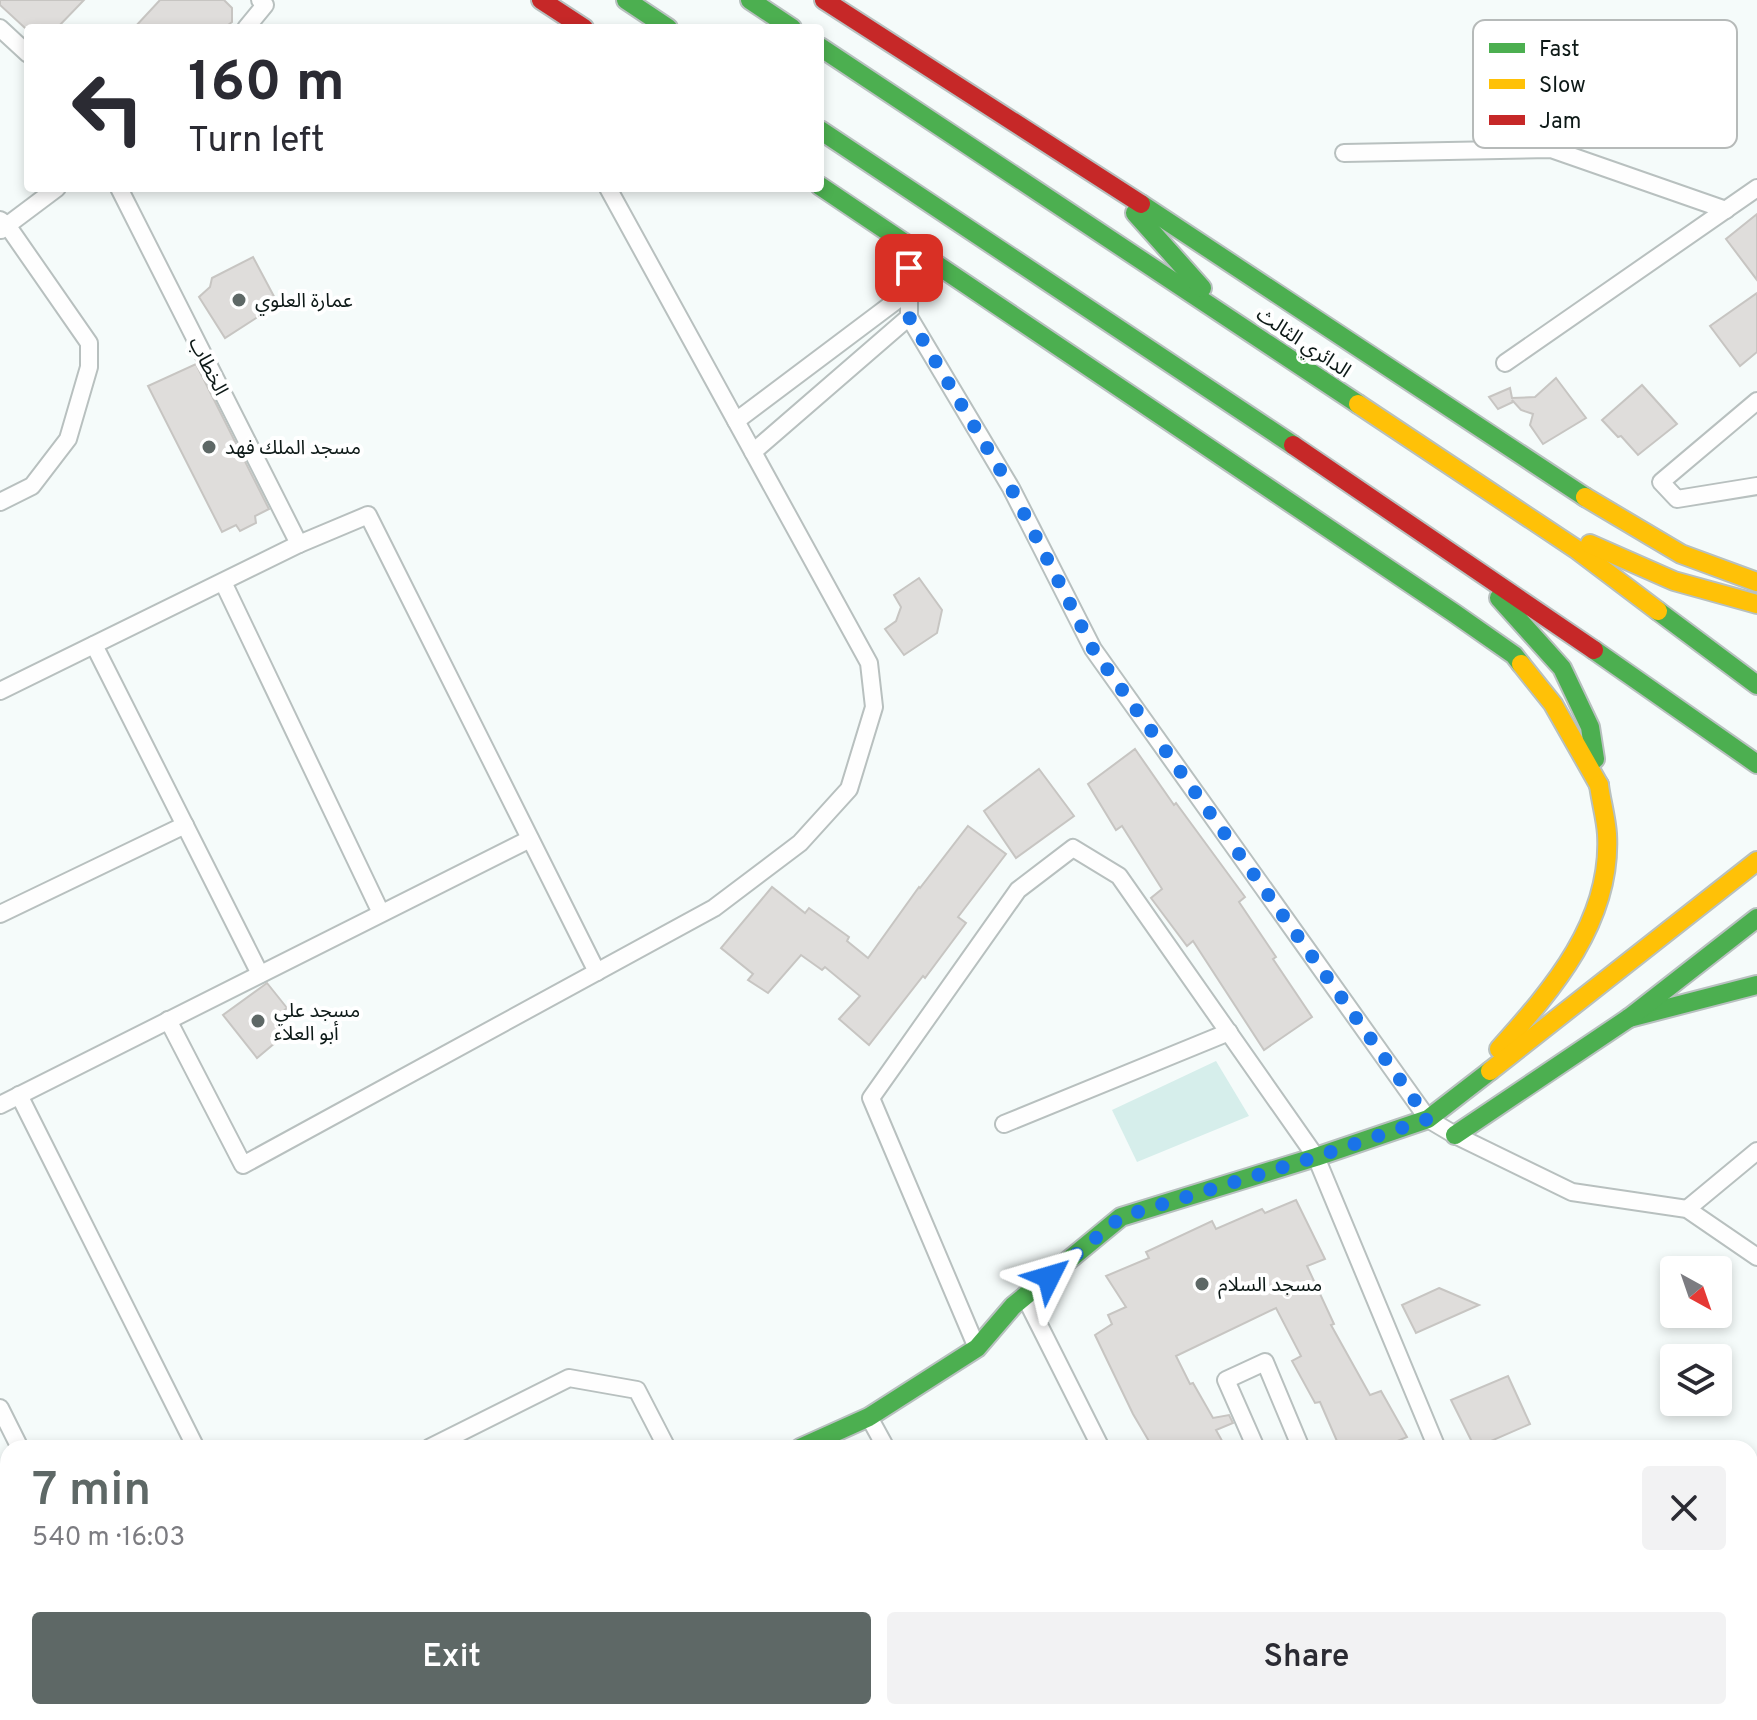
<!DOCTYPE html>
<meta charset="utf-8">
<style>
:root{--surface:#fff;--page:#f2f2f3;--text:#2b2b33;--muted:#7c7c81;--accent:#5e6866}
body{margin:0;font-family:Overpass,"Noto Sans Arabic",sans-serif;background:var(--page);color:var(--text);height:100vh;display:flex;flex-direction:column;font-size:30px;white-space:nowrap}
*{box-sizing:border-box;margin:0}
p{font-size:26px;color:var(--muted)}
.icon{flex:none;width:44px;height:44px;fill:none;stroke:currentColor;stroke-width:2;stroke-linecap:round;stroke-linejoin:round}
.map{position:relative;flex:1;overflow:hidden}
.drawer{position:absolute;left:0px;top:1440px;width:1758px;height:280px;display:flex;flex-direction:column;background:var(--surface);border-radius:24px 24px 0 0;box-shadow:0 4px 12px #0003}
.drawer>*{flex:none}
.banner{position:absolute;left:24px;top:24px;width:800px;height:168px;border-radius:8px;box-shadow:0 4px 12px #0003;background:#fff;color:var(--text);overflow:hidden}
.needle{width:52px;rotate:140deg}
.fabs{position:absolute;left:1660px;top:1256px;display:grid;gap:16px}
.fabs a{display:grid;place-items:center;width:72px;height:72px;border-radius:8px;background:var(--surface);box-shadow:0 4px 12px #0003;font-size:40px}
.pin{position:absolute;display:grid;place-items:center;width:68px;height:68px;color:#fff;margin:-34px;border-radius:16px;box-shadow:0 4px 12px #0006}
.me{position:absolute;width:88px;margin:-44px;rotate:50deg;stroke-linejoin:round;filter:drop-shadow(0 0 6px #0008)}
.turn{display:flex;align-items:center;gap:28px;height:168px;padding:0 32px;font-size:36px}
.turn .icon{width:104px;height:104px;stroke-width:2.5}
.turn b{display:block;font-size:56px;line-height:68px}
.round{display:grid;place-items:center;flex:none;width:84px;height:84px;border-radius:8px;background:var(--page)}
.summary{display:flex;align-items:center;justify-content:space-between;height:136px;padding:0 32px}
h1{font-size:48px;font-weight:600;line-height:60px;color:var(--accent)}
.button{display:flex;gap:16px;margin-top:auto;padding:16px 32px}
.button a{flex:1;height:92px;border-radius:8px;background:var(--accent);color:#fff;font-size:32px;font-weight:600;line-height:92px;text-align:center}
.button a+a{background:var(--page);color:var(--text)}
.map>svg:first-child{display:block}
</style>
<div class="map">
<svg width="1757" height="1720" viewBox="0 0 1757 1720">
<rect width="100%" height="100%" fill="#f5fbfa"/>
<!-- green -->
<polygon fill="#d6eeeb" points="1216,1061 1249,1116 1137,1162 1112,1110"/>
<!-- building -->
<g fill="#dfdddb" stroke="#c7c5c2" stroke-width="2">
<polygon points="0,0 84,0 57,28 25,28 0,5"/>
<polygon points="160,0 224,0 232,8 232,22 224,28 134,28"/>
<polygon points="1757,214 1757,280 1726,239"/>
<polygon points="253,257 278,304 225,338 199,297 210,287 212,278"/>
<polygon points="1757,293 1757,352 1740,366 1710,326"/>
<polygon points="196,364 269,509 255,516 256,523 240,531 236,525 222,532 148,386"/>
<polygon points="1556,378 1586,418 1543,444 1530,425 1533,414 1521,410 1512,400 1513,402 1498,409 1489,397 1510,388 1512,398 1535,397"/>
<polygon points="1642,385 1677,424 1638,455 1621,436 1618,437 1602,420"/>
<polygon points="919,578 942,610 937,633 904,655 885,629 896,621 901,607 894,595"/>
<polygon points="1135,749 1174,805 1176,803 1245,897 1239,902 1276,957 1273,959 1312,1017 1264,1050 1193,941 1187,946 1151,898 1162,889 1122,826 1116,830 1088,784"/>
<polygon points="1039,769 1074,816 1016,858 984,811"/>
<polygon points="968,826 1006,854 958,917 966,923 925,978 923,976 869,1045 839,1019 860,996 825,967 822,970 801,955 768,993 748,980 753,974 721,948 772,887 805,913 809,908 849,937 847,941 868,958 919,887 920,888"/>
<polygon points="267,983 287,1008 281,1013 294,1027 257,1058 223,1015"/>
<polygon points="1296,1200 1325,1259 1307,1266 1334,1324 1331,1325 1370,1395 1381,1391 1407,1437 1381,1448 1340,1448 1320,1402 1315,1403 1292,1361 1301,1356 1276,1308 1176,1356 1190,1384 1193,1383 1213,1418 1229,1415 1233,1423 1216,1430 1226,1448 1153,1448 1133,1414 1095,1335 1112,1324 1108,1315 1126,1307 1106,1276 1149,1258 1146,1252 1212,1221 1216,1229 1262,1209 1265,1213"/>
<polygon points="1439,1288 1479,1305 1416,1333 1402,1305"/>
<polygon points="1508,1376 1530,1424 1475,1448 1451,1400"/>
</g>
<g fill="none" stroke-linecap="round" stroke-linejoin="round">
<!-- street casing -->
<g stroke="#b8c0bf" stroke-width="20">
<g id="street">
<polyline points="0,28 28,54"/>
<polyline points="246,28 265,5 260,0"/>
<polyline points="1344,153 1551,149 1726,210"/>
<polyline points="119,188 299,544"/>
<polyline points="0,220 7,225 89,343 89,367 68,439 32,486 0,502"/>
<polyline points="1,230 57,188"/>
<polyline points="909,246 909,317 1011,488 1093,649 1428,1119 1455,1135 1572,1192 1687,1209 1757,1257"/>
<polyline points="1505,363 1757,188"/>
<polyline points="1757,401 1661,482 1677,499 1757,486"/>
<polyline points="736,421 909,291"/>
<polyline points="753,452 909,317"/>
<polyline points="223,582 381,913"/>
<polyline points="94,645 260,974"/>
<polyline points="0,691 299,544 368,515 597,972"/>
<polyline points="0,914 185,825"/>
<polyline points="168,1020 243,1165 714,908 800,843 849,789 874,707 869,663 608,188"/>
<polyline points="19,1095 196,1448"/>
<polyline points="0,1105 530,839"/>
<polyline points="1004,1124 1229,1032"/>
<polyline points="1687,1209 1757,1151"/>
<polyline points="1025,1297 1101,1448"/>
<polyline points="977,1348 871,1098 1018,890 1073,848 1119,876 1316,1157 1437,1448"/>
<polyline points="0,1408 20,1448"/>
<polyline points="869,1417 886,1448"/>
<polyline points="429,1448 569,1378 637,1390 667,1448"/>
<polyline points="1256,1448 1226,1380 1265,1362 1301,1448"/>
<polyline points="0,1549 8,1545"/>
<polyline points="151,1712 155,1720"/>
<polyline points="330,1712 334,1720"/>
<polyline points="512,1712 516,1720"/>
<polyline points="682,1712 686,1720"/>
<polyline points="855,1712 859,1720"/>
<polyline points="1032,1712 1052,1720"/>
<polyline points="1073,1720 1089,1712"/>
</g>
</g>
<!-- fast casing -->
<g stroke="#b8c0bf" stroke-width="22">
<g id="fast">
<polyline points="626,0 668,28"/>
<polyline points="750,0 792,28"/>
<polyline points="820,47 1358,404"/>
<polyline points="820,130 1293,445"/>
<polyline points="820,186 1454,613 1514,655 1521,664"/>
<polyline points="1141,204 1585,497"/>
<polyline points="1135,213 1202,288"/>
<polyline points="1499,598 1562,668 1590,727 1595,759"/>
<polyline points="1658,611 1757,685"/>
<polyline points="1594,650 1757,764"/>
<polyline points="1629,1018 1757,985"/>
<polyline points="1455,1135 1629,1018 1757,918"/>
<polyline points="800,1448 869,1417 977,1348 1013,1306 1121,1217 1316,1157 1428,1119 1490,1071"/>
</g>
</g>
<!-- slow casing -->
<g stroke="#b8c0bf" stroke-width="22">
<g id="slow">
<polyline points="1358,404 1576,549 1658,611"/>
<polyline points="1585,497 1681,554 1757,582"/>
<polyline points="1590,544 1674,581 1757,604"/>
<polyline points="1521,664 1553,704 1599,785"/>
<path d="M1499 1049C1553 989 1612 921 1607 834 1606 818 1601 801 1599 785"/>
<polyline points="1490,1071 1757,861"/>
</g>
</g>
<!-- jam casing -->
<g stroke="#b8c0bf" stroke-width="22">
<g id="jam">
<polyline points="541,0 584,28"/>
<polyline points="824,0 1141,204"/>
<polyline points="1293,445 1594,650"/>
</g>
</g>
<!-- street -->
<use href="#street" stroke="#fefefe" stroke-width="16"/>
<!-- fast -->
<use href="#fast" stroke="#4caf50" stroke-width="18"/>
<!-- slow -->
<use href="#slow" stroke="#ffc107" stroke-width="18"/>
<!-- jam -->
<use href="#jam" stroke="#c62828" stroke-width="18"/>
</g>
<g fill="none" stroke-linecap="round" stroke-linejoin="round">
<!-- route -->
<polyline stroke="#1a73e8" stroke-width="14" stroke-dasharray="0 25.2" points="909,268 909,317 1011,488 1093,649 1428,1119 1316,1157 1121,1217 1049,1277"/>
</g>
<!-- markers -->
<g fill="#5e6866" stroke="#fff" stroke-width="3">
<circle cx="239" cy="300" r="8"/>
<circle cx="209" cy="447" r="8"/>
<circle cx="258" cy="1021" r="8"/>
<circle cx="1202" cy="1284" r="8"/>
</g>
<g text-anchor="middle" stroke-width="8" stroke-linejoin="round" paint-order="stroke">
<!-- poi labels -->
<g font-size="20" fill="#0d1917" stroke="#fff" text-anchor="start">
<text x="255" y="307">عمارة العلوي</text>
<text x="225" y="454">مسجد الملك فهد</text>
<text x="274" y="1017">مسجد علي<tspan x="274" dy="23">أبو العلاء</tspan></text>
<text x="1218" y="1291">مسجد السلام</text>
</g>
<!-- street labels -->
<g font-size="20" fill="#0d1917" stroke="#fff">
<text transform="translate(1304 342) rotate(34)" y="7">الدائري الثالث</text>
<text transform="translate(209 366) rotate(63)" y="7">الخطاب</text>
</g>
</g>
<!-- legend -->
<rect x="1473" y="20" width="264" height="128" rx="12" fill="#fff" stroke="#b6bab9" stroke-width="2"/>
<rect x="1489" y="43" width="36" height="10" fill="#4caf50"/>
<rect x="1489" y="79" width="36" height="10" fill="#ffc107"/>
<rect x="1489" y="115" width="36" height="10" fill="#c62828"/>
<g font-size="22" fill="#0d1917">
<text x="1539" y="56">Fast</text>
<text x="1539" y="92">Slow</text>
<text x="1539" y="128">Jam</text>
</g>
</svg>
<div class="fabs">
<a><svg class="needle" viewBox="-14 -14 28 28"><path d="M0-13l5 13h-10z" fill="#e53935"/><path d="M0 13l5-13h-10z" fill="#7c7c81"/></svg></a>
<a><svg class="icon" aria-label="layers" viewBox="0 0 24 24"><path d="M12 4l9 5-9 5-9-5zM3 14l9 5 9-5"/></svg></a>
</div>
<div class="pin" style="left:909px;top:268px;background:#d93025"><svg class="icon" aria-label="arrive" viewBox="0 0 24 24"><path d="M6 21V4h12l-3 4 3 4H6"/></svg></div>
<svg class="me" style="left:1049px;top:1277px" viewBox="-20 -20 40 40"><path d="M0-17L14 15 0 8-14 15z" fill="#1a73e8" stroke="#fff" stroke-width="4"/></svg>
<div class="banner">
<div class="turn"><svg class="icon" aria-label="left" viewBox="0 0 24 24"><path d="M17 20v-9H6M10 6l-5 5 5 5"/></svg><div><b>160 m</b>Turn left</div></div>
</div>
<section class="drawer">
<div class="summary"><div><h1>7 min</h1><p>540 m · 16:03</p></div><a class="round"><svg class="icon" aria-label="close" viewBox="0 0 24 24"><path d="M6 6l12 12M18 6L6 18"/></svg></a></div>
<div class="button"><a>Exit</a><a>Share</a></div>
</section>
</div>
